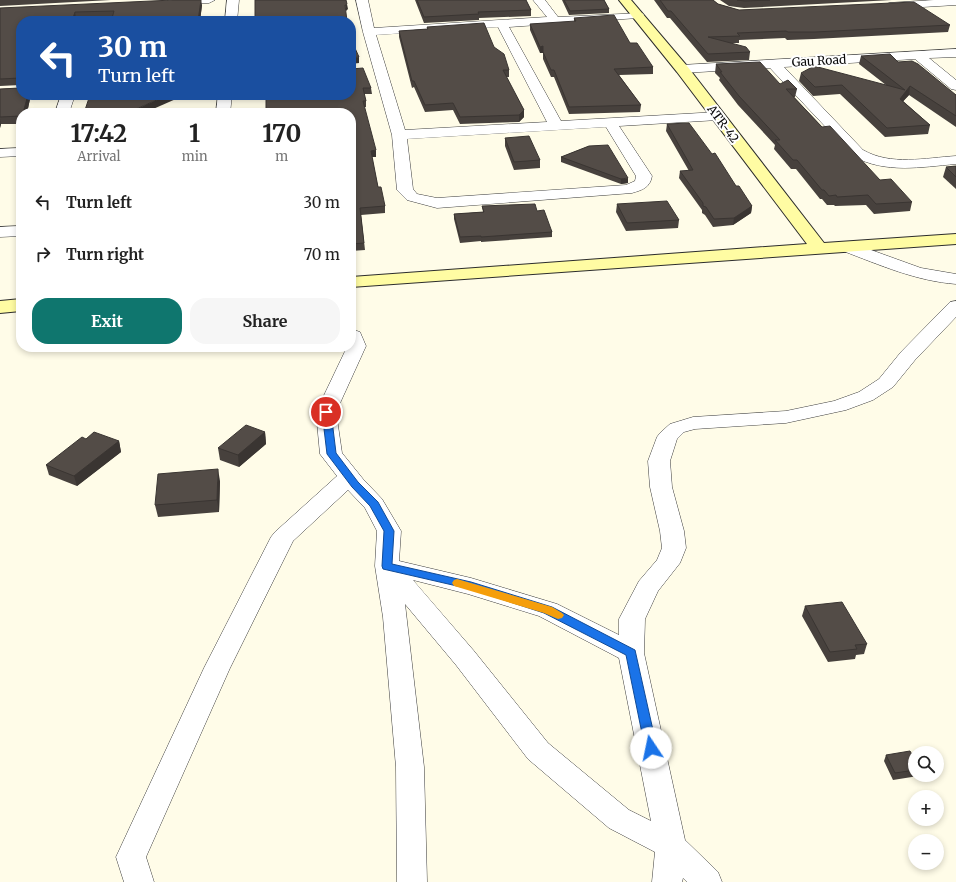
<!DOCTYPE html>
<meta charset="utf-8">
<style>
:root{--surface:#fff;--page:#f6f6f6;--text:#222;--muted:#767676;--accent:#0f766e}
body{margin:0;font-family:Merriweather,serif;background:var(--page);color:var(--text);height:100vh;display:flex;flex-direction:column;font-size:15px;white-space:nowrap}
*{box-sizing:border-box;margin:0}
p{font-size:13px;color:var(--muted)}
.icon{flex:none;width:22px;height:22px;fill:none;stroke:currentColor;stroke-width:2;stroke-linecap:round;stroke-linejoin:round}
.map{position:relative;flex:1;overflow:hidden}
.drawer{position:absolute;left:16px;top:108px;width:340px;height:244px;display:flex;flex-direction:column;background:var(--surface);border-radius:16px;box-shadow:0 2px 6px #0003}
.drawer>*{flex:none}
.top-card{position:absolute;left:16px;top:16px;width:340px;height:84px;border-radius:16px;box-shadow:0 2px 6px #0003;background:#1a4fa0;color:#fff;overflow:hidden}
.fabs{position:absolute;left:908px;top:746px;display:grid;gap:8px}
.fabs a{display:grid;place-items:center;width:36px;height:36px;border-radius:50%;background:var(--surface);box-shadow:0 2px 6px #0003;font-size:20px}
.pin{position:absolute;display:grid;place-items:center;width:34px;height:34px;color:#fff;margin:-17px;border:2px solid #fff;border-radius:50%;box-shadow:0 1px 4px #0007}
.me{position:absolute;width:44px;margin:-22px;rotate:349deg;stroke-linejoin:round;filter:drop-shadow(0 0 3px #0008)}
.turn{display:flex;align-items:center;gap:14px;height:84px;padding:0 16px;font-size:18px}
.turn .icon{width:52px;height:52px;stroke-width:2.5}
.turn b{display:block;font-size:28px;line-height:34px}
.eta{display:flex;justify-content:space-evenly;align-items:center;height:68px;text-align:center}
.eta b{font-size:24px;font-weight:700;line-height:28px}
.primary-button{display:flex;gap:8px;margin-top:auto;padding:8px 16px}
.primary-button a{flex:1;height:46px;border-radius:16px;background:var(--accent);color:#fff;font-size:16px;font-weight:700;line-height:46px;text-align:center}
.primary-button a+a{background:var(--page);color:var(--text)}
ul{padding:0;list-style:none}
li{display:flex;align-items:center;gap:12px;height:52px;padding:0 16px}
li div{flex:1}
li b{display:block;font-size:15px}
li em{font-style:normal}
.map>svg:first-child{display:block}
</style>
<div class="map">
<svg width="956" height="882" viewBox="0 0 956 882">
<rect width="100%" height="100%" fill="#fffce8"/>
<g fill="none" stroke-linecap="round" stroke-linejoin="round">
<!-- street casing -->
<g stroke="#3d3d3d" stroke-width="1">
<g id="street">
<polygon points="169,0 215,0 209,3 173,5 169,4 167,2"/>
<polygon points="227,0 239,0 237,21 225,21"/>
<path d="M356 0H368L374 28 547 17 533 0H545L558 17 642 13 644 15 642 17 638 18 509 27 561 121 718 112 723 113 725 116 723 119 718 120 619 126 652 176C650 188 642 190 632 193L437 208 407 200 397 190 392 135 363 32ZM498 27 547 122 405 130 376 35ZM606 127 636 176 635 181 626 185 437 198 417 194 413 189 407 139Z"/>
<polygon points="934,0 956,0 956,5 889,9 883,6 889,3"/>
<path d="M956 49V57L929 58 956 80V90L951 89 915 59 784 67 863 150C891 166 925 158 956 156V164C921 167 885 174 853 156L770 68 682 73 678 72 676 69 678 66 682 65Z"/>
<polygon points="61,95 75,95 69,113 55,113"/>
<polygon points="218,95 232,95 230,113 216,113"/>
<polygon points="21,148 21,156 0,157 0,149"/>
<polygon points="21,226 21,236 0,237 0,227"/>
<path d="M849 242 921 268 956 274V284C916 281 880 265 843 251L841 247 843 243Z"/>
<path d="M956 301V317L915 360 893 387 873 400 846 410 786 423 695 429 684 432 677 439 670 461 672 487 684 531 686 548 680 563 658 591 645 619 644 653 685 840 718 872 722 882H687L683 878 682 882H652L655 852 609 828 528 759 456 665 405 604 424 767 427 882H397L396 767 383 617 375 566 377 531 365 508 348 490 293 541 230 668 146 857 154 882H124L116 857 204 668 271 537 275 532 337 476 320 454 316 412 347 347H351V329L360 332 366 346 336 412 342 453 363 479 382 499 401 531 399 561 471 578 557 604 619 635V619L639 581 657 560 662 548 660 531 650 487 648 461 657 437 660 433 670 424 693 417 786 411 834 401 859 392 879 379 901 352 950 302ZM413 580 468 594 539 616 619 658 651 821 629 810 548 743 474 651Z"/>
</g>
</g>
<!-- secondary casing -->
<g stroke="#2c2c2c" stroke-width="2">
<g id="secondary">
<polygon points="619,0 631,0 687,66 824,243 956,234 956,244 351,287 351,277 807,244 677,72"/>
<polygon points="21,299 21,311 0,313 0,301"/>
</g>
</g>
<!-- street -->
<use href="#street" fill="#fff" fill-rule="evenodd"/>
<!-- secondary -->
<use href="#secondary" fill="#fffca3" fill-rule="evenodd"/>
</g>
<!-- wall -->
<g fill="#47413d">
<polygon points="0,0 111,0 0,6"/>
<polygon points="415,0 526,0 531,10 531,16 479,18 479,20 424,23"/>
<polygon points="562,0 604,0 609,9 609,13 569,15"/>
<polygon points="654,0 713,0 718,4 739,10 950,25 948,32 814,39 787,40 785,38 739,40 739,43 731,43 750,52 749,60 707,62 670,18 667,18"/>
<polygon points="720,0 892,0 744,8 729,6"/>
<polygon points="202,5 200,21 112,21 112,17 76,19 76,21 21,21 21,95 30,99 27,113 21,113 21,124 1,124 0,128 0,89 20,88 20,85 0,86 0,8"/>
<polygon points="574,18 630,43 653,67 653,74 619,75 641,105 640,112 569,114 554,77 551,77 543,59 543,53 540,53 530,30 530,24 574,22"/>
<polygon points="427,27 494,47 509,70 509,77 506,77 524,110 524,117 519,122 460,124 453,110 425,112 414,87 412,88 399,37 399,31 427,29"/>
<polygon points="861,56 898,62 956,95 956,127 909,95 903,101 930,125 928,134 885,137 840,94 813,96 799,81 801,73 886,85 859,64"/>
<polygon points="716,64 797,89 795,97 794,97 822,127 880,180 912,202 910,211 874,214 866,205 835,206 834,205 827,205 822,199 820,199 796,169 791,169 774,149 775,145 738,105 719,80 720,78 715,73"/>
<polygon points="351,69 371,88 372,94 364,94 366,101 366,107 364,107 376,157 372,157 378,187 385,206 385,213 361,215 365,250 351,251"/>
<polygon points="667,124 736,186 752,206 751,213 733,225 713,227 705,215 702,213 702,210 679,178 680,171 689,171 666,131"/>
<polygon points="505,138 540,160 540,168 514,170 505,146"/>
<polygon points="589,146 628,183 621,184 561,162 561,157"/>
<polygon points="956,166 956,189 943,177 946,167"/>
<polygon points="617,204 679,220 678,228 626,231 616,212"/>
<polygon points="482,206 537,211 552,232 552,237 481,242 481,241 460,243 454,219 454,214 483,212"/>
<polygon points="21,245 21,267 20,267 18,258"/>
<polygon points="265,432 266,444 239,467 220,460 218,448"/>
<polygon points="86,439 119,441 121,452 77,486 49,475 46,465"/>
<polygon points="220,481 219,512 158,517 155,505"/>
<polygon points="805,606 867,644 864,654 856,655 855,659 828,662 802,616"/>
<polygon points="886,755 915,760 915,775 919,775 918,776 893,780 884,761"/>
</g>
<!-- shaded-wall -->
<g fill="#3a3532">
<polygon points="201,0 202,5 200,21 198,21"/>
<polygon points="347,4 348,9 346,11 345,5"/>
<polygon points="75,12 76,19 76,21 74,21 73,18"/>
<polygon points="543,46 543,53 540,53 540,47"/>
<polygon points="359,57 359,63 351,64 351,58"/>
<polygon points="910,86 909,95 898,107 900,99"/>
<polygon points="28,95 29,95 30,99 27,113 23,113"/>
<polygon points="168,95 185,95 144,113 136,113 136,109"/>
<polygon points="524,110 524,117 519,122 519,115"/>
<polygon points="0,119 1,124 0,128"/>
<polygon points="376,150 376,157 372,157 371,151"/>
<polygon points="628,178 628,183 621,184 621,179"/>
<polygon points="752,206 751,213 733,225 734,218"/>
<polygon points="265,432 266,444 239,467 238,455"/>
<polygon points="119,441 121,452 77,486 74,476"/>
<polygon points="218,469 220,481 219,512 217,500"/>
</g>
<!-- building -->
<g fill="#534c47" stroke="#3a3532">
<polygon points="173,0 201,0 198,21 117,21 119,18 112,18 114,11 75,12 73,18 66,19 65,21 21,21 21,95 28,95 23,113 21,113 21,116 0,117 0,89 20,88 20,78 0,79 0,8"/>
<polygon points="255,0 346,0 347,4 345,5 347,21 255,21"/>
<polygon points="417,0 526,0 531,10 478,12 479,14 424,17"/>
<polygon points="564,0 604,0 609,9 570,11"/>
<polygon points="660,0 713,0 718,4 739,10 914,2 950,25 815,32 788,32 786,31 737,33 740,36 708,37 746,47 750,52 708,54 671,11 668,11"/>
<polygon points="737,0 770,0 745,1"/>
<polygon points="614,15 630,43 637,43 653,67 614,69 641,105 569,107 554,70 551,70 543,52 543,46 540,47 530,24 576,21 574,18"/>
<polygon points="484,23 494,47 504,54 509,70 503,70 524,110 519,115 460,117 453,103 425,105 414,81 412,81 399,31 428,29 427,27"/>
<polygon points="351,46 354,46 359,57 351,58"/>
<polygon points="890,54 898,62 912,61 918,64 956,95 956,116 910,86 900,99 930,125 887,128 842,85 815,87 801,73 814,66 905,90 861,56"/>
<polygon points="760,62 780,84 788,80 797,89 786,89 822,127 830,126 880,180 891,179 912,202 876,204 868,195 837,197 836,195 829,196 824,190 822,190 797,160 793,160 775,140 780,140 739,96 720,72 722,72 716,64"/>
<polygon points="363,68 371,88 363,88 366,101 363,101 376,150 371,151 378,187 381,187 385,206 360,208 364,243 351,244 351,113 266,113 266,97 302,95 351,95 351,69"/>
<polygon points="90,95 168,95 136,109 136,113 84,113"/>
<polygon points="689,123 712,154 715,153 736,186 739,186 752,206 734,218 714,219 706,207 703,206 703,203 680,171 693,170 667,124"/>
<polygon points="529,136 540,160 514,162 505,138"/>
<polygon points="608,145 628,178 621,179 561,157 589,146"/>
<polygon points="956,166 956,177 946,167"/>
<polygon points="667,201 679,220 627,223 617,204"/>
<polygon points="535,204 537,211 544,210 552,232 481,237 481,236 460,237 454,214 484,212 482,206"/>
<polygon points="21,245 21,258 18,258"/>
<polygon points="246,425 265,432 238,455 218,448"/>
<polygon points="94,432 119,441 74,476 46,465 82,437 86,439"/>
<polygon points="218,469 217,500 155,505 158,474"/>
<polygon points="842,602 867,644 855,645 857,649 830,652 805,606"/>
<polygon points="910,751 915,760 915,770 895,773 886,755"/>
</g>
<!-- route -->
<polygon fill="#1a73e8" stroke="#114b97" points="326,409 331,412 336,453 358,482 378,502 394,531 392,564 471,582 552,607 635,650 657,748 655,751 651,753 646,751 645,748 626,655 544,613 470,589 383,569 382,566 384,531 370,506 352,487 327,454 322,412"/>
<!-- slow -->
<polygon fill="#f59e0b" points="457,579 552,607 562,613 564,615 562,618 558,619 544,613 454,586 452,583 454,580"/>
<g text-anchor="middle" stroke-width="4" stroke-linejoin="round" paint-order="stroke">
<!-- far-street labels -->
<g font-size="12" fill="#0a0a0a" stroke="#fff">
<text transform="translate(819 61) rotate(-3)" y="4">Gau Road</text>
<text transform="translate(723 124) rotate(53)" y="4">ATR-42</text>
</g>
</g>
</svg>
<div class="fabs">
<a><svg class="icon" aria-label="search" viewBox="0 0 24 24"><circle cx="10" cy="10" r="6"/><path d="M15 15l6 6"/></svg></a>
<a>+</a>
<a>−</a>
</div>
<div class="pin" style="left:326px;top:412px;background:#d93025"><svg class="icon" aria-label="arrive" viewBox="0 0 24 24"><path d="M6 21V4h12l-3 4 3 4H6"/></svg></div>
<svg class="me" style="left:651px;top:748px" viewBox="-20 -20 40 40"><circle r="19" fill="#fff"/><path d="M0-13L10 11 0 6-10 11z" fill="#1a73e8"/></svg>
<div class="top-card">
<div class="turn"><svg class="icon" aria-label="left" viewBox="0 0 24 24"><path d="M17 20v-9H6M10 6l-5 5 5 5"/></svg><div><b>30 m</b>Turn left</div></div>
</div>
<section class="drawer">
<div class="eta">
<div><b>17:42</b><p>Arrival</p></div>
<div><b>1</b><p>min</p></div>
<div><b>170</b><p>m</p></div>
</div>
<ul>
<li><svg class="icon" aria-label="left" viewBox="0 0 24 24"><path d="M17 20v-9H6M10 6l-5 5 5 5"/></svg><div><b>Turn left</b></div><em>30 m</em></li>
<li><svg class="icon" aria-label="right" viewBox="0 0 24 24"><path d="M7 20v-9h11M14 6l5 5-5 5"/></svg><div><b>Turn right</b></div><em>70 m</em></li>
</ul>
<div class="primary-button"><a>Exit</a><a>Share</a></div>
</section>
</div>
